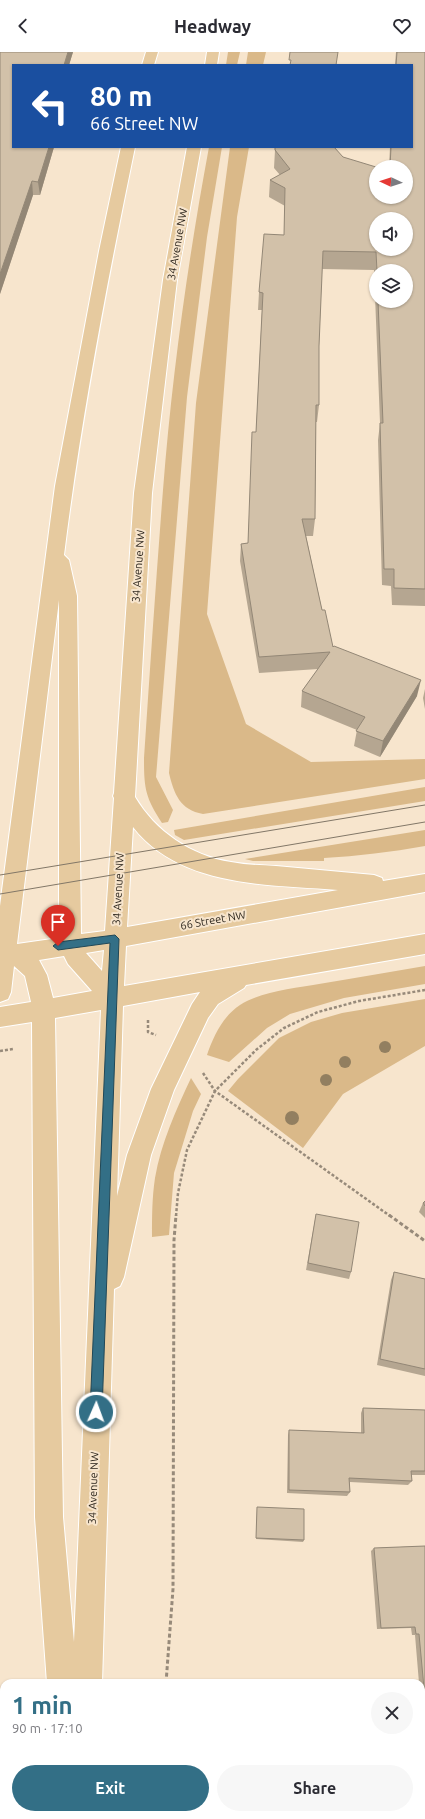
<!DOCTYPE html>
<meta charset="utf-8">
<style>
:root{--surface:#fff;--page:#f7f7f7;--text:#2b2b33;--muted:#7c7c81;--accent:#336f86}
body{margin:0;font-family:Ubuntu,sans-serif;background:var(--page);color:var(--text);height:100vh;display:flex;flex-direction:column;font-size:15px;white-space:nowrap}
*{box-sizing:border-box;margin:0}
p{font-size:13px;color:var(--muted)}
.icon{flex:none;width:22px;height:22px;fill:none;stroke:currentColor;stroke-width:2;stroke-linecap:round;stroke-linejoin:round}
.map{position:relative;flex:1;overflow:hidden}
.side{position:absolute;left:0px;top:1627px;width:425px;height:140px;display:flex;flex-direction:column;background:var(--surface);border-radius:12px 12px 0 0;box-shadow:0 1px 3px #0004}
.side>*{flex:none}
.banner{position:absolute;left:12px;top:12px;width:401px;height:84px;border-radius:0px;box-shadow:0 1px 3px #0004;background:#1a4fa0;color:#fff;overflow:hidden}
.needle{width:26px;rotate:274deg}
.tools{position:absolute;left:369px;top:108px;display:grid;gap:8px}
.tools a{display:grid;place-items:center;width:44px;height:44px;border-radius:50%;background:var(--surface);box-shadow:0 1px 3px #0004;font-size:20px}
.pin{position:absolute;display:grid;place-items:center;width:34px;height:34px;color:#fff;margin:-41px -17px;border-radius:50% 50% 50% 0;rotate:-45deg;box-shadow:0 0 4px #0007}
.pin .icon{rotate:45deg}
.me{position:absolute;width:44px;margin:-22px;rotate:2deg;stroke-linejoin:round;filter:drop-shadow(0 0 3px #0008)}
.turn{display:flex;align-items:center;gap:14px;height:84px;padding:0 12px;font-size:18px}
.turn .icon{width:52px;height:52px;stroke-width:2.5}
.turn b{display:block;font-size:28px;line-height:34px}
.round{display:grid;place-items:center;flex:none;width:42px;height:42px;border-radius:21px;background:var(--page)}
.headline{display:flex;align-items:center;justify-content:space-between;height:68px;padding:0 12px}
h1{font-size:24px;font-weight:700;line-height:30px;color:var(--accent)}
.action{display:flex;gap:8px;margin-top:auto;padding:8px 12px}
.action a{flex:1;height:46px;border-radius:24px;background:var(--accent);color:#fff;font-size:16px;font-weight:700;line-height:46px;text-align:center}
.action a+a{background:var(--page);color:var(--text)}
header{display:flex;justify-content:space-between;align-items:center;height:52px;padding:0 12px;background:var(--surface);font-size:18px;font-weight:700}
.map>svg:first-child{display:block}
</style>
<header><svg class="icon" aria-label="back" viewBox="0 0 24 24"><path d="M15 5l-7 7 7 7"/></svg>Headway<svg class="icon" aria-label="heart" viewBox="0 0 24 24"><path d="M12 20l-8-8c-3-5 5-10 8-4 3-6 11-1 8 4z"/></svg></header>
<div class="map">
<svg width="425" height="1767" viewBox="0 0 425 1767">
<rect width="100%" height="100%" fill="#f7e5cd"/>
<!-- green -->
<g fill="#dab989">
<polygon points="228,0 240,0 237,13 226,13"/>
<polygon points="248,0 266,0 263,13 246,13"/>
<path d="M209 95H222L207 185 187 345 156 725 173 758 168 770 162 771C145 745 144 736 144 706 150 617 156 527 163 438 172 323 188 208 209 95Z"/>
<path d="M230 95H249L237 165 207 562 246 672 311 710 425 707V727L203 762C180 758 174 742 169 721L196 351Z"/>
<polygon points="425,735 425,749 184,788 175,783 174,778"/>
<path d="M425 778V794C391 800 358 804 324 806V809H253L245 807Z"/>
<path d="M425 914V932L344 946 290 962 267 976 229 1010 207 1003C213 985 223 964 240 953 260 940 295 936 319 932 355 926 390 920 425 914Z"/>
<polygon points="425,947 425,994 343,1042 303,1096 228,1039 238,1027 279,986 311,970 342,961"/>
<path d="M191 1026 201 1042 193 1059 174 1121 169 1183 152 1185C152 1165 152 1146 155 1126 161 1091 176 1058 191 1026Z"/>
</g>
<g fill="none" stroke-linecap="round" stroke-linejoin="round">
<!-- major casing -->
<g stroke="#fff" stroke-width="2">
<g id="major">
<polygon points="146,0 158,0 154,13 142,13"/>
<polygon points="207,0 219,0 217,13 205,13"/>
<path d="M121 95H135C107 230 81 366 64 503L69 508 77 544 81 882 105 879 114 746 113 744 114 741 134 441 163 228 187 95H201L177 228 152 441 135 745C155 779 191 804 231 810 246 813 261 813 276 814 309 817 341 820 374 823L382 826 383 829 425 822V840L126 894 124 934 425 882V902L246 933 244 936 218 952 208 966 174 1038 151 1103 124 1225 120 1234 114 1237 102 1631H47L35 1465 32 970 0 975V955L31 950 25 924 14 914 11 940 8 947 0 950V854L55 434 99 199ZM59 548V886L17 892ZM133 775C181 836 268 832 338 838L127 875ZM104 898 102 919 86 901ZM64 904 68 912 92 939 53 946 47 923 39 908ZM200 940 192 952 151 1037 127 1103 117 1144 123 954ZM101 958 74 1590 63 1465 55 966Z"/>
<rect x="57" y="1763" width="32" height="4"/>
</g>
</g>
<!-- path-far1 -->
<g stroke="#978a7a" stroke-width="2.5" stroke-dasharray="3 2" stroke-linecap="butt">
<polyline points="148,968 148,980 156,983"/>
<polyline points="0,999 13,997"/>
<polyline points="203,1021 215,1039 390,1164"/>
<polyline points="176,1164 178,1141 187,1098 215,1039 256,998 284,976 318,960 359,949 425,938"/>
</g>
<!-- path -->
<g stroke="#978a7a" stroke-width="3" stroke-dasharray="4 2.5" stroke-linecap="butt">
<polyline points="389,1163 425,1189"/>
<polyline points="166,1631 173,1537 174,1188 176,1163"/>
<polyline points="158,1763 158,1767"/>
</g>
<!-- major -->
<use href="#major" fill="#e6ca9f" fill-rule="evenodd"/>
<!-- tram -->
<g stroke="#827767" stroke-width="1">
<polyline points="0,823 425,753"/>
<polyline points="0,842 425,770"/>
</g>
</g>
<!-- trees -->
<g fill="#927f60">
<circle cx="385" cy="995" r="6"/>
<circle cx="345" cy="1010" r="6"/>
<circle cx="326" cy="1028" r="6"/>
<circle cx="292" cy="1066" r="7"/>
</g>
<!-- wall -->
<g fill="#b5a691" fill-rule="evenodd">
<polygon points="0,0 73,0 69,13 13,13 13,95 54,95 40,143 33,143 0,242"/>
<path d="M396 0H425V554L392 553 391 534 382 533 378 388 380 371 374 218 322 217 319 294V353L317 370H316L315 467 313 484H306L322 558 333 595 417 644 380 705 354 694 357 678 301 655 302 639 318 617 259 621 240 509 241 492 248 491 256 380 262 258H258L259 240 284 183 285 154 269 145 270 128 280 123 274 116 275 98 376 145 406 115H389L390 95H412V13H395ZM376 219H406V249H376Z"/>
<polygon points="425,637 425,657 423,646"/>
<polygon points="425,1149 425,1166 419,1160 423,1151"/>
<polygon points="316,1162 351,1220 349,1227 306,1218"/>
<polygon points="394,1220 425,1227 425,1324 377,1313 391,1228"/>
<polygon points="363,1356 425,1358 425,1423 411,1423 412,1429 408,1433 350,1430 350,1440 347,1444 287,1441 288,1383 289,1378 361,1381 361,1361"/>
<polygon points="257,1455 304,1488 303,1490 256,1487"/>
<polygon points="425,1494 425,1767 294,1767 294,1763 421,1763 421,1660 422,1660 421,1652 421,1631 419,1631 415,1583 412,1583 411,1576 377,1577 371,1499 374,1496"/>
</g>
<!-- shaded-wall -->
<g fill="#938776">
<polygon points="68,0 73,0 69,13 64,13"/>
<polygon points="49,95 54,95 40,143 38,130"/>
<polygon points="32,129 33,143 0,242 0,222"/>
<polygon points="421,628 417,644 380,705 383,689"/>
</g>
<!-- building -->
<g fill="#d2c1a9" stroke="#938776" fill-rule="evenodd">
<polygon points="0,0 68,0 64,13 13,13 13,95 49,95 38,130 32,129 0,222"/>
<polygon points="290,0 338,0 336,13 290,13 291,8 289,8"/>
<path d="M397 0H425V537L394 536V517H384L380 371H383L378 249H406V219H377L376 200 323 199 319 294V353H316L315 467H302L322 558H325L333 595 334 594 421 628 383 689 356 679 365 665 302 639 330 600 259 605 241 492 248 491 252 380H256L263 241 259 240 264 182 284 183 285 136 270 128 290 117 275 98V95H334L343 105 376 115V145H406V115H390L391 95H412V13H396ZM376 167H406V197H376Z"/>
<polygon points="425,1149 425,1154 423,1151"/>
<polygon points="316,1162 359,1170 351,1220 308,1211"/>
<polygon points="394,1220 425,1227 425,1317 380,1307"/>
<polygon points="363,1356 425,1358 425,1419 411,1419 412,1429 349,1426 350,1440 289,1438 289,1378 364,1381"/>
<polygon points="257,1455 304,1457 304,1488 256,1486"/>
<polygon points="425,1494 425,1647 419,1582 416,1582 415,1575 381,1576 374,1496"/>
<polygon points="421,1661 425,1661 425,1767 296,1767 296,1763 421,1763"/>
</g>
<!-- route -->
<polygon fill="#336f86" stroke="#214857" points="115,883 119,887 102,1360 100,1364 96,1366 92,1364 90,1360 110,891 58,898 53,894 58,890"/>
<g text-anchor="middle" stroke-width="4" stroke-linejoin="round" paint-order="stroke">
<!-- street labels -->
<g font-size="11" fill="#2f281f" stroke="#f7e5cd">
<text transform="translate(177 192) rotate(-80)" y="4">34 Avenue NW</text>
<text transform="translate(138 514) rotate(-86)" y="4">34 Avenue NW</text>
<text transform="translate(118 837) rotate(-87)" y="4">34 Avenue NW</text>
<text transform="translate(213 868) rotate(-10)" y="4">66 Street NW</text>
<text transform="translate(93 1436) rotate(-88)" y="4">34 Avenue NW</text>
</g>
</g>
</svg>
<div class="tools">
<a><svg class="needle" viewBox="-14 -14 28 28"><path d="M0-13l5 13h-10z" fill="#e53935"/><path d="M0 13l5-13h-10z" fill="#7c7c81"/></svg></a>
<a><svg class="icon" aria-label="sound" viewBox="0 0 24 24"><path d="M4 9h4l5-4v14l-5-4H4zM17 9q2 3 0 6"/></svg></a>
<a><svg class="icon" aria-label="layers" viewBox="0 0 24 24"><path d="M12 4l9 5-9 5-9-5zM3 14l9 5 9-5"/></svg></a>
</div>
<div class="pin" style="left:58px;top:894px;background:#d93025"><svg class="icon" aria-label="arrive" viewBox="0 0 24 24"><path d="M6 21V4h12l-3 4 3 4H6"/></svg></div>
<svg class="me" style="left:96px;top:1360px" viewBox="-20 -20 40 40"><circle r="17" fill="#336f86" stroke="#fff" stroke-width="3"/><path d="M0-11L8 9 0 5-8 9z" fill="#fff"/></svg>
<div class="banner">
<div class="turn"><svg class="icon" aria-label="left" viewBox="0 0 24 24"><path d="M17 20v-9H6M10 6l-5 5 5 5"/></svg><div><b>80 m</b>66 Street NW</div></div>
</div>
<section class="side">
<div class="headline"><div><h1>1 min</h1><p>90 m · 17:10</p></div><a class="round"><svg class="icon" aria-label="close" viewBox="0 0 24 24"><path d="M6 6l12 12M18 6L6 18"/></svg></a></div>
<div class="action"><a>Exit</a><a>Share</a></div>
</section>
</div>
